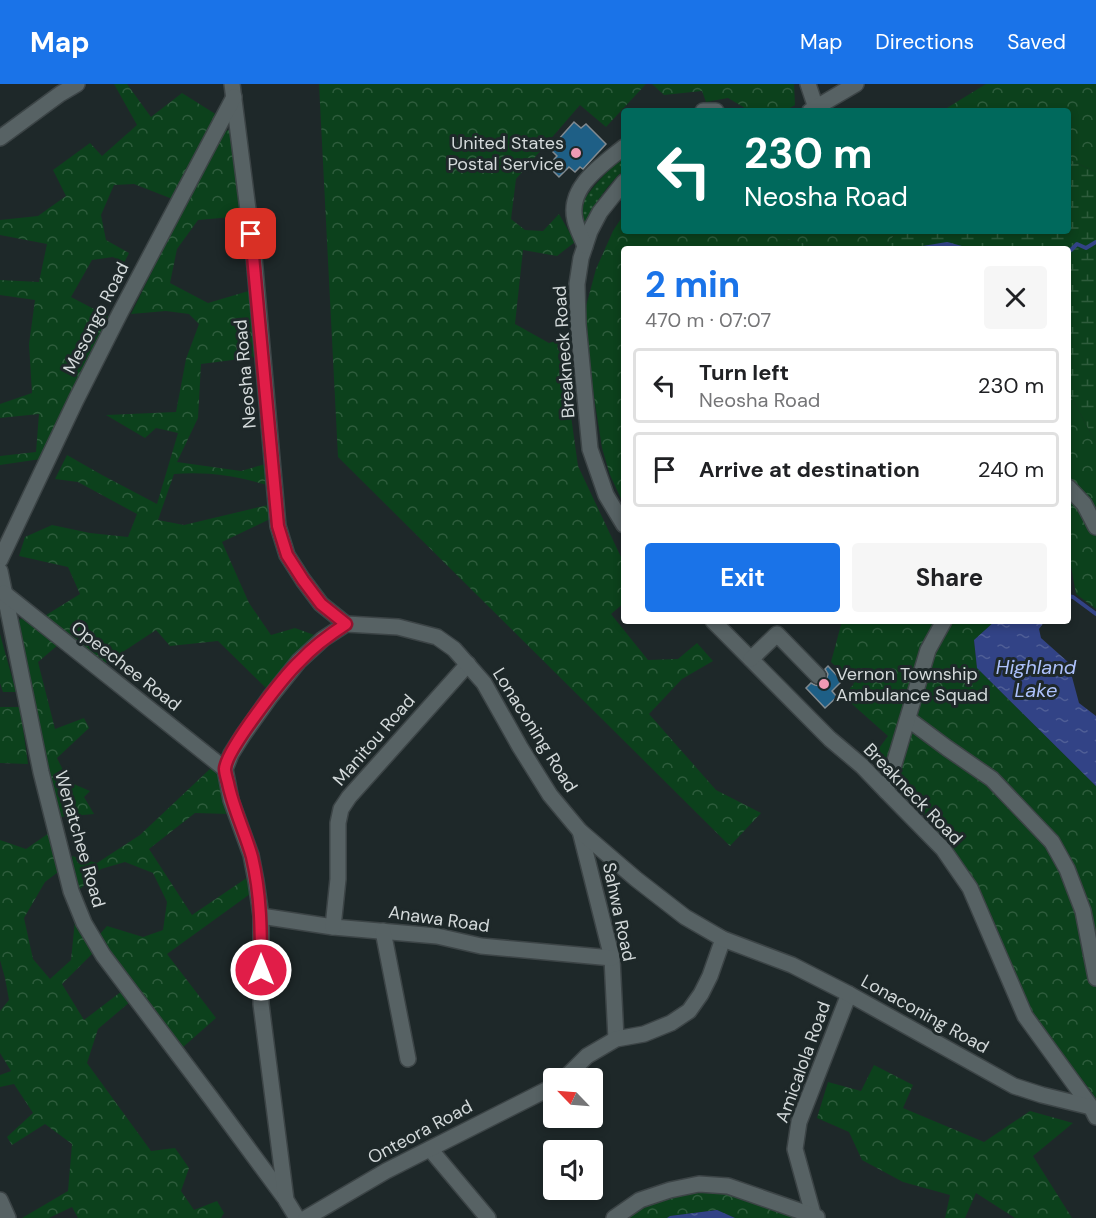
<!DOCTYPE html>
<meta charset="utf-8">
<style>
:root{--surface:#fff;--page:#f6f6f6;--text:#202124;--muted:#757577;--line:#e0e0e0;--accent:#1a73e8}
body{margin:0;font-family:"DM Sans",sans-serif;background:var(--page);color:var(--text);height:100vh;display:flex;flex-direction:column;font-size:22px;white-space:nowrap}
*{box-sizing:border-box;margin:0}
p{font-size:20px;color:var(--muted)}
.icon{flex:none;width:33px;height:33px;fill:none;stroke:currentColor;stroke-width:2;stroke-linecap:round;stroke-linejoin:round}
.map{position:relative;flex:1;overflow:hidden}
.drawer{position:absolute;left:621px;top:162px;width:450px;height:378px;display:flex;flex-direction:column;background:var(--surface);border-radius:6px;box-shadow:0 3px 9px #0003}
.drawer>*{flex:none}
.banner{position:absolute;left:621px;top:24px;width:450px;height:126px;border-radius:6px;box-shadow:0 3px 9px #0003;background:#00695c;color:#fff;overflow:hidden}
.needle{width:39px;rotate:295deg}
.tools{position:absolute;left:543px;top:984px;display:grid;gap:12px}
.tools a{display:grid;place-items:center;width:60px;height:60px;border-radius:6px;background:var(--surface);box-shadow:0 3px 9px #0003;font-size:30px}
.pin{position:absolute;display:grid;place-items:center;width:51px;height:51px;color:#fff;margin:-26px;border-radius:12px;box-shadow:0 3px 9px #0006}
.me{position:absolute;width:66px;margin:-33px;rotate:0deg;stroke-linejoin:round;filter:drop-shadow(0 0 4px #0008)}
.turn{display:flex;align-items:center;gap:21px;height:126px;padding:0 24px;font-size:27px}
.turn .icon{width:78px;height:78px;stroke-width:2.5}
.turn b{display:block;font-size:42px;line-height:51px}
.round{display:grid;place-items:center;flex:none;width:63px;height:63px;border-radius:6px;background:var(--page)}
.headline{display:flex;align-items:center;justify-content:space-between;height:102px;padding:0 24px}
h1{font-size:36px;font-weight:700;line-height:45px;color:var(--accent)}
.cta{display:flex;gap:12px;margin-top:auto;padding:12px 24px}
.cta a{flex:1;height:69px;border-radius:6px;background:var(--accent);color:#fff;font-size:24px;font-weight:700;line-height:69px;text-align:center}
.cta a+a{background:var(--page);color:var(--text)}
ul{padding:0;list-style:none}
li{display:flex;align-items:center;gap:18px;height:75px;margin:0 12px 9px;padding:0 12px;border:3px solid var(--line);border-radius:6px}
li div{flex:1}
li b{display:block;font-size:22px}
li em{font-style:normal}
header{display:flex;align-items:center;gap:36px;box-sizing:border-box;height:84px;padding:0 30px;background:var(--accent);color:#fff}
header strong{font-size:28px}
nav{display:flex;gap:33px;margin-inline-start:auto;font-size:21px}
.map>svg:first-child{display:block}
</style>
<header>
<strong>Map</strong>
<nav><a>Map</a><a>Directions</a><a>Saved</a></nav>
</header>
<div class="map">
<svg width="1096" height="1134" viewBox="0 0 1096 1134">
<defs>
<pattern id="grass-dots" width="8" height="8" patternUnits="userSpaceOnUse" patternTransform="scale(1.5)"><rect width="8" height="8" fill="#0c411c"/><path d="M2 2h.1M6 6h.1" fill="none" stroke="#2e5c3c" stroke-width="1.8" stroke-linecap="round"/></pattern>
<pattern id="forest-crowns" width="20" height="18" patternUnits="userSpaceOnUse" patternTransform="scale(1.5)"><rect width="20" height="18" fill="#0c411c"/><path d="M2 6a3 3 0 1 1 6 0M12 15a3 3 0 1 1 6 0" fill="none" stroke="#2e5c3c"/></pattern>
<pattern id="wetland-marsh" width="20" height="14" patternUnits="userSpaceOnUse" patternTransform="scale(1.5)"><rect width="20" height="14" fill="#0c411c"/><path d="M1 5h8M5 5V1M11 12h8M15 12V8" fill="none" stroke="#2e5c3c"/></pattern>
<pattern id="water-ripples" width="26" height="14" patternUnits="userSpaceOnUse" patternTransform="scale(1.5)"><rect width="26" height="14" fill="#324386"/><path d="M2 4q2-2 4 0t4 0M15 11q2-2 4 0t4 0" fill="none" stroke="#4f5e96"/></pattern>
</defs>
<rect width="100%" height="100%" fill="#1e2829"/>
<!-- grass -->
<path fill="url(#grass-dots)" d="M624 72V86C607 101 594 120 585 141 582 136 580 132 580 127 582 111 612 83 624 72Z"/>
<!-- forest -->
<g fill="url(#forest-crowns)">
<polygon points="114,0 127,0 151,33 182,9 217,31 175,116 134,100 114,101 101,131 106,156 129,169 124,179 113,173 92,176 71,213 111,234 41,375 0,381 0,372 36,368 39,330 0,334 0,320 32,309 29,260 35,216 0,211 0,196 39,198 47,160 0,151 0,136 38,132 66,112 53,86 90,59 102,72 137,41"/>
<polygon points="319,0 646,0 606,43 580,21 516,95 511,135 525,146 543,147 559,130 575,158 557,172 523,166 515,240 549,259 566,254 564,282 578,382 621,473 624,476 624,519 611,530 648,576 678,575 697,559 713,577 682,595 649,630 716,706 761,729 730,762 338,373"/>
<polygon points="652,0 794,0 795,21 785,27 750,27 728,14 706,18 702,7 664,11"/>
<polygon points="986,0 1096,0 1096,88 1068,75 1068,27 942,27"/>
<path d="M233 45 244 132 198 136 177 165 170 199 208 219 252 206 256 273 201 280 198 334 177 378 241 387 265 380 267 401C237 392 206 387 174 390L158 436 184 441 268 421 270 435 222 458 249 519 271 551 295 544 317 552 290 577 266 604 218 557 170 562 156 546 103 581 43 533 80 510 68 483 19 472 25 453 52 441 90 449 128 453 137 430 78 398 55 395 67 371 102 391 157 420 178 349 156 344 145 354 106 331 176 328 186 275 199 240 189 230 166 227 131 230 221 48Z"/>
<polygon points="624,130 624,147 897,147 884,165 823,165 788,155 783,165 624,165 624,421 610,391 602,364 589,281 585,226 596,185 613,147"/>
<polygon points="1068,307 1096,359 1096,525 1076,510 1068,466"/>
<polygon points="22,534 58,561 38,578 55,645 84,634 89,644 57,674 69,698 90,707 84,713 94,730 60,733 15,538"/>
<path d="M842 537H996L974 556 977 584 1096 702V1015C1080 988 1054 967 1037 940 1013 902 1005 857 985 818 958 762 913 719 871 675L888 652 843 612 854 600 831 578Z"/>
<polygon points="0,550 16,608 3,608 0,599"/>
<polygon points="0,623 20,623 28,680 0,679"/>
<polygon points="212,683 221,697 229,730 195,729 149,765 192,831 248,793 250,810 167,870 216,934 182,964 111,871 100,850 107,842 143,853 163,846 167,818 153,789 125,778 101,785 80,805 76,796 72,772 97,779 140,751"/>
<polygon points="49,749 58,788 45,798 24,834 33,875 50,895 71,876 75,836 93,869 62,900 84,936 122,907 131,917 98,945 87,979 151,1067 175,1064 189,1084 181,1107 194,1126 217,1117 224,1129 221,1134 78,1134 72,1123 49,1134 22,1134 68,1107 72,1060 45,1040 12,1061 7,1053 33,1029 14,1000 0,1003 0,991 11,987 0,969 0,927 9,916 5,894 0,876 0,756 26,765"/>
<polygon points="874,981 913,1001 903,1024 984,1058 1030,1027 1073,1039 1033,1072 1072,1134 1015,1134 976,1109 965,1134 945,1134 950,1111 903,1098 862,1076 849,1048 817,1034 828,998 861,1007"/>
<path d="M701 1106 728 1108 805 1134H735L717 1126 670 1132 667 1134H628C650 1118 674 1110 701 1106Z"/>
</g>
<!-- wetland -->
<g fill="url(#wetland-marsh)">
<polygon points="1068,75 1096,88 1096,359 1068,307 1068,165 884,165 897,147 1068,147"/>
<polygon points="788,155 823,165 783,165"/>
</g>
<!-- water -->
<g fill="url(#water-ripples)">
<polygon points="995,537 1030,539 1031,537 1045,537 1039,545 1041,554 1068,578 1079,619 1096,632 1096,702 977,584 974,556"/>
<polygon points="717,1126 735,1134 667,1134 670,1132"/>
</g>
<g fill="none" stroke-linecap="round" stroke-linejoin="round">
<!-- stream -->
<g stroke="#324386" stroke-width="4">
<polyline points="917,165 947,160 965,165"/>
<polyline points="1068,167 1071,166 1077,160 1086,164 1096,158"/>
<polyline points="1068,512 1073,513 1096,530"/>
</g>
</g>
<!-- building -->
<g fill="#1e5f86" stroke="#818a90" stroke-width="1.5">
<polygon points="574,38 581,44 586,40 606,60 583,85 580,83 575,88 569,83 559,93 548,82 557,72 550,65"/>
<polygon points="828,582 842,597 832,607 837,613 825,624 806,604 811,599 815,601 820,602 825,599 828,590 825,585"/>
</g>
<g fill="none" stroke-linecap="round" stroke-linejoin="round">
<!-- minor casing -->
<g stroke="#3c4446" stroke-width="18">
<g id="minor">
<polyline points="232,0 254,173 278,442 287,471 303,496 321,520 346,540"/>
<polyline points="808,0 816,24"/>
<polyline points="703,27 716,27"/>
<polyline points="810,27 856,0"/>
<polyline points="0,54 60,10 77,0"/>
<polyline points="624,98 600,128 590,147 581,174 577,200 578,240 590,365 606,411 624,441"/>
<path d="M585 162C582 154 577 145 575 136 567 103 602 81 624 63"/>
<polyline points="1068,403 1084,420 1096,443"/>
<polyline points="0,476 76,316 120,229 234,13"/>
<polyline points="0,487 41,688 71,807 84,839 103,871 211,1014 284,1113"/>
<polyline points="4,509 225,685"/>
<polyline points="713,537 830,655 862,682 886,707 943,765 970,804 1025,932 1091,1023 1096,1033"/>
<polyline points="751,575 777,550 818,592"/>
<polyline points="908,635 947,664 992,695 1052,758 1067,785 1083,827 1096,894"/>
<polyline points="886,707 928,566 944,537"/>
<polyline points="580,747 612,874 616,955"/>
<polyline points="261,832 333,843 437,852 481,862 612,874"/>
<polyline points="333,843 338,795 338,739 341,725 349,713 468,580"/>
<polyline points="383,847 408,975"/>
<polyline points="565,994 587,972 616,955 644,950 671,939 689,927 701,910 710,892 723,855"/>
<polyline points="430,1065 488,1134"/>
<polyline points="0,1116 8,1134"/>
<polyline points="813,1130 795,1065 799,1038 849,910"/>
<polyline points="297,1134 286,1116 261,920 261,832 256,797 251,771 231,716 225,685 231,670 243,651 270,613 299,577 323,555 346,540 398,543 437,553 454,565 484,599 520,663 550,711 580,747 636,795 685,833 723,855 792,881 849,910 1014,1002 1042,1011 1091,1023"/>
<polyline points="306,1134 386,1087 554,1002"/>
<polyline points="614,1134 640,1116 670,1106 699,1100 728,1102 817,1133"/>
</g>
</g>
<!-- minor -->
<use href="#minor" stroke="#576264" stroke-width="15"/>
</g>
<g fill="none" stroke-linecap="round" stroke-linejoin="round">
<!-- route casing -->
<g stroke="#92132f" stroke-width="15">
<path id="route" d="M251 150 278 442 287 471 303 496 321 520 346 540C329 551 314 562 300 577 284 592 226 666 225 685 225 689 227 695 228 699 233 724 245 748 252 773 261 811 261 847 261 886"/>
</g>
<!-- route -->
<use href="#route" stroke="#e11d48" stroke-width="10"/>
</g>
<!-- markers -->
<g fill="#f19ab4" stroke="#1e2829" stroke-width="2">
<circle cx="576" cy="69" r="6"/>
<circle cx="824" cy="600" r="6"/>
</g>
<g text-anchor="middle" stroke-width="6" stroke-linejoin="round" paint-order="stroke">
<!-- poi labels -->
<g font-size="18" fill="#d3d9da" stroke="#1e2829" text-anchor="end">
<text x="564" y="65">United States<tspan x="564" dy="21">Postal Service</tspan></text>
<text x="836" y="596" text-anchor="start">Vernon Township<tspan x="836" dy="21">Ambulance Squad</tspan></text>
</g>
<!-- street labels -->
<g font-size="18" fill="#d3d9da" stroke="#1e2829">
<text transform="translate(96 234) rotate(-63)" y="6">Mesongo Road</text>
<text transform="translate(564 268) rotate(-94)" y="6">Breakneck Road</text>
<text transform="translate(245 290) rotate(-95)" y="6">Neosha Road</text>
<text transform="translate(126 582) rotate(38)" y="6">Opeechee Road</text>
<text transform="translate(535 646) rotate(58)" y="6">Lonaconing Road</text>
<text transform="translate(374 656) rotate(-49)" y="6">Manitou Road</text>
<text transform="translate(913 710) rotate(46)" y="6">Breakneck Road</text>
<text transform="translate(80 755) rotate(74)" y="6">Wenatchee Road</text>
<text transform="translate(619 828) rotate(78)" y="6">Sahwa Road</text>
<text transform="translate(439 835) rotate(8)" y="6">Anawa Road</text>
<text transform="translate(925 930) rotate(29)" y="6">Lonaconing Road</text>
<text transform="translate(803 978) rotate(-70)" y="6">Amicalola Road</text>
<text transform="translate(420 1048) rotate(-28)" y="6">Onteora Road</text>
</g>
<!-- water labels -->
<g font-size="20" font-style="italic" fill="#adc1fb" stroke="#1e2829">
<text x="1036" y="590">Highland<tspan x="1036" dy="23">Lake</tspan></text>
</g>
</g>
</svg>
<div class="tools">
<a><svg class="needle" viewBox="-14 -14 28 28"><path d="M0-13l5 13h-10z" fill="#e53935"/><path d="M0 13l5-13h-10z" fill="#757577"/></svg></a>
<a><svg class="icon" aria-label="sound" viewBox="0 0 24 24"><path d="M4 9h4l5-4v14l-5-4H4zM17 9q2 3 0 6"/></svg></a>
</div>
<div class="pin" style="left:251px;top:150px;background:#d93025"><svg class="icon" aria-label="arrive" viewBox="0 0 24 24"><path d="M6 21V4h12l-3 4 3 4H6"/></svg></div>
<svg class="me" style="left:261px;top:886px" viewBox="-20 -20 40 40"><circle r="17" fill="#e11d48" stroke="#fff" stroke-width="3"/><path d="M0-11L8 9 0 5-8 9z" fill="#fff"/></svg>
<div class="banner">
<div class="turn"><svg class="icon" aria-label="left" viewBox="0 0 24 24"><path d="M17 20v-9H6M10 6l-5 5 5 5"/></svg><div><b>230 m</b>Neosha Road</div></div>
</div>
<section class="drawer">
<div class="headline"><div><h1>2 min</h1><p>470 m · 07:07</p></div><a class="round"><svg class="icon" aria-label="close" viewBox="0 0 24 24"><path d="M6 6l12 12M18 6L6 18"/></svg></a></div>
<ul>
<li><svg class="icon" aria-label="left" viewBox="0 0 24 24"><path d="M17 20v-9H6M10 6l-5 5 5 5"/></svg><div><b>Turn left</b><p>Neosha Road</p></div><em>230 m</em></li>
<li><svg class="icon" aria-label="arrive" viewBox="0 0 24 24"><path d="M6 21V4h12l-3 4 3 4H6"/></svg><div><b>Arrive at destination</b></div><em>240 m</em></li>
</ul>
<div class="cta"><a>Exit</a><a>Share</a></div>
</section>
</div>
